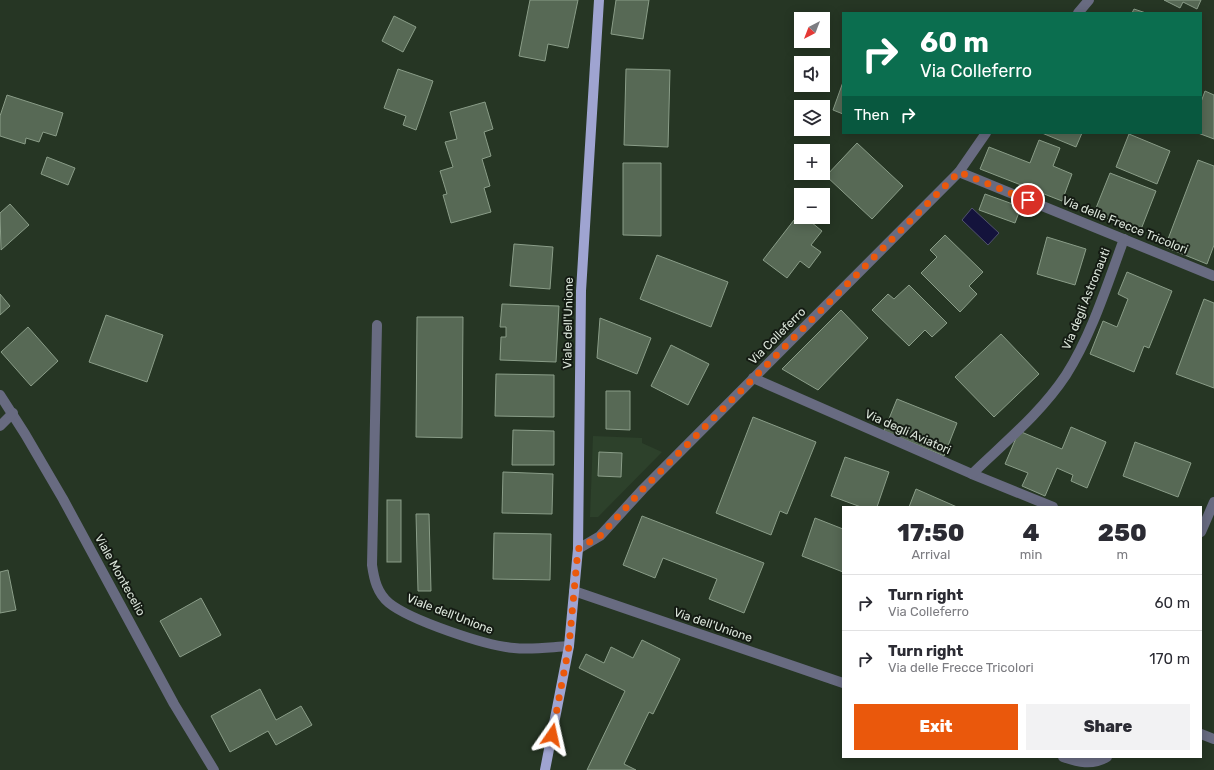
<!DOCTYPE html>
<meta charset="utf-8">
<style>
:root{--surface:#fff;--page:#f2f2f3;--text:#2b2b33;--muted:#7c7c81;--line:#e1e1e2;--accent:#ea580c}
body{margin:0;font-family:Rubik,sans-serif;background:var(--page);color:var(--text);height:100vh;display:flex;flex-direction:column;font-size:15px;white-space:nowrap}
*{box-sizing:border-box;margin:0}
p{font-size:13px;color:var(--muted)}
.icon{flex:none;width:22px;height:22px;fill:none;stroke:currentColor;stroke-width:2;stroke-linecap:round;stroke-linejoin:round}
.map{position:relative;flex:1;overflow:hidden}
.drawer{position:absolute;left:842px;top:506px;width:360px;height:252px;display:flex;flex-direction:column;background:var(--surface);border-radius:0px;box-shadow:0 2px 10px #0003}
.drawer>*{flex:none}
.banner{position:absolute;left:842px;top:12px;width:360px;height:122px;border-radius:0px;box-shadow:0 2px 10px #0003;background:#0b6e4f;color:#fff;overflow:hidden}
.needle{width:26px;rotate:222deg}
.controls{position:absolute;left:794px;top:12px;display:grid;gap:8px}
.controls a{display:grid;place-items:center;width:36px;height:36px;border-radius:0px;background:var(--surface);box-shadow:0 2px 10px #0003;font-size:20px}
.pin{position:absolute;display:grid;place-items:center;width:34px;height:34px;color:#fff;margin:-17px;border:2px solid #fff;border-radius:50%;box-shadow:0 1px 4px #0007}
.me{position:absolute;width:44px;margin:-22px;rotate:11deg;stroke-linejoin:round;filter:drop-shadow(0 0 3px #0008)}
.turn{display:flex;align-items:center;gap:14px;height:84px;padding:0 12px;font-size:18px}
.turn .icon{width:52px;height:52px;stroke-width:2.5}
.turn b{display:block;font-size:28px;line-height:34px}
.then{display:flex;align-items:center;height:38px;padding:0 12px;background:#0003;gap:8px;font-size:15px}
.eta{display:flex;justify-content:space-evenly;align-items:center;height:68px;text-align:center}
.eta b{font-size:24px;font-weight:800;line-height:28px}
.primary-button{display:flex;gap:8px;margin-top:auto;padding:8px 12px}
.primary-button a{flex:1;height:46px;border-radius:0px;background:var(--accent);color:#fff;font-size:16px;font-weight:800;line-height:46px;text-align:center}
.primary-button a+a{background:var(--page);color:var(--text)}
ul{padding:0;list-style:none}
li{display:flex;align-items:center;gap:12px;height:56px;padding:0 12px;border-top:1px solid var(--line)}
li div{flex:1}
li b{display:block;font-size:15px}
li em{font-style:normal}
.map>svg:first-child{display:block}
</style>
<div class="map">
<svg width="1214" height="770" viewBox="0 0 1214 770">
<rect width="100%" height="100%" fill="#263624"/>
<!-- built -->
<path fill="#2d412b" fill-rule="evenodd" d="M593 436 642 438V443L662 452 598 517H590ZM599 452 622 453 621 477 598 476Z"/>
<!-- water -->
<polygon fill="#14133c" stroke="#50526c" points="972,208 999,233 988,245 962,220"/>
<!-- building -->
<g fill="#576955" stroke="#8a9d88">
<polygon points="530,0 578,0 568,48 548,44 545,61 519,56"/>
<polygon points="616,0 649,0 643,39 611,34"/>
<polygon points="1164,0 1201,0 1197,9 1183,2 1180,8"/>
<polygon points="1134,9 1146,13 1132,13"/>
<polygon points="394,16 416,27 403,52 382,41"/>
<polygon points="398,69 433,81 416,130 403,125 406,116 384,108"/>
<polygon points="626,69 670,70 668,147 624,145"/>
<polygon points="843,82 843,114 833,110"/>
<polygon points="1205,91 1214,95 1214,139 1198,133 1201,133 1201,102"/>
<polygon points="7,95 63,113 56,136 43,132 39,142 26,138 25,144 0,136 0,116"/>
<polygon points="485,102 493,129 484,132 491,156 482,159 490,186 484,188 491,212 451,223 443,195 447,194 440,171 453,167 445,142 457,139 450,112"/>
<polygon points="1042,133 1082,133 1076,147"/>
<polygon points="1129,134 1170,151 1157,184 1116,167"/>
<polygon points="1039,140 1060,148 1053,166 1072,174 1062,201 980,169 989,147 1030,163"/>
<polygon points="857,143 903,186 872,219 826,176"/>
<polygon points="47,157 75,168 68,185 41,174"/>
<polygon points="1198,160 1214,166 1214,245 1207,264 1165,247"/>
<polygon points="623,163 661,163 661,236 623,235"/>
<polygon points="1110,173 1156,191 1140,232 1094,213"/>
<polygon points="985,194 1021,207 1015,223 979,210"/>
<polygon points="10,204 29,225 1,250 0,213"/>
<polygon points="801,211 801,217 815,217 811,222 822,231 811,245 821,252 809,268 800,261 787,278 763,260"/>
<polygon points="945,235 983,272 969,286 977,294 960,312 921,273 937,257 930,250"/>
<polygon points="1047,237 1086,249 1075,285 1037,274"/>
<polygon points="514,244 553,247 550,289 510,286"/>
<polygon points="657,255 728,282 711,327 640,299"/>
<polygon points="1127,272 1172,291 1149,348 1144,346 1134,372 1090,354 1103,321 1117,327 1128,299 1118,294"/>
<polygon points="909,285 947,323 932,337 925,330 909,346 872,310 888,294 894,299"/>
<polygon points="0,294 10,306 0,315"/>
<polygon points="1204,299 1214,303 1214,388 1176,374"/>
<polygon points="502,304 559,306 556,362 500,360 501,337 506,337 506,327 500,327"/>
<polygon points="841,310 868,338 818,390 782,369"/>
<polygon points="106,315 163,335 147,382 89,362"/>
<polygon points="417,317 463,317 462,438 416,437"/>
<polygon points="600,318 651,338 637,374 597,358"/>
<polygon points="28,327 58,361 31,386 1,352"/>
<polygon points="1001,334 1039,374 994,417 955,377"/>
<polygon points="671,345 709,364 688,405 651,386"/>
<polygon points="496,374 554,375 554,417 495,416"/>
<polygon points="606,391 630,391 630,430 606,429"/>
<polygon points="897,399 957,423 944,456 884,431"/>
<polygon points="753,417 816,442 787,514 780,511 771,535 716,513"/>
<polygon points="1071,427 1106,442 1087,488 1071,481 1073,475 1057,468 1045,496 1022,486 1028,473 1005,464 1019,431 1062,449"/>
<polygon points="513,430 554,431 554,465 512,465"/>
<polygon points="1135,442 1191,463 1178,497 1123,476"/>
<polygon points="599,452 622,453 621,477 598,476"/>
<polygon points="845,457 889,472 877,507 861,507 831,496"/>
<polygon points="503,472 553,474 552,514 502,513"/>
<polygon points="916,489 957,507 909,507"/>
<rect x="387" y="500" width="14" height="62"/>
<polygon points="416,514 429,514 431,591 418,591"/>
<polygon points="642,516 764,563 744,613 709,599 717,579 663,558 655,578 623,565"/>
<polygon points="815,518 843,529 843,572 802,556"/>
<polygon points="494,533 551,534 550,580 493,579"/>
<polygon points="8,570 16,610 0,613 0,572"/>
<polygon points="201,598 221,635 180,657 160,621"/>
<polygon points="642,640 680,659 653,714 649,712 624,764 636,770 587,770 625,691 579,668 586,654 604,663 611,647 633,658"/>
<polygon points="260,689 276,720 301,706 312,725 276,745 268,731 230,752 211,716"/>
</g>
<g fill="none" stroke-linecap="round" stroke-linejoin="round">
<!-- minor -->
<g stroke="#686b81" stroke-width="10">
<polyline points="1078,13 1089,0"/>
<polyline points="959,172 1214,276"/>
<path d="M377 325 372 565C374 579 377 593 389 603 410 620 486 646 514 648 532 650 551 647 569 646"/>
<polyline points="753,378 972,474 1053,507"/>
<polyline points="0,395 25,434 63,499 174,704 214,770"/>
<polyline points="0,426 13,413"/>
<path d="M972 474C1004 443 1041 413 1066 375 1092 334 1107 285 1124 239"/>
<polyline points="1201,532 1214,502"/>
<polyline points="578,549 600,536 643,489 959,172 986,133"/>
<polyline points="574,591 843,683"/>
<polyline points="1201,734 1214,739"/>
<path d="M1063 757C1078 762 1092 766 1107 757"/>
</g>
<!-- major -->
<polyline stroke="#9fa4d1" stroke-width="10" points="545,770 569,646 578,549 581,291 599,0"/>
</g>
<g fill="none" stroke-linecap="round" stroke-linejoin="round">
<!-- route -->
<polyline stroke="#ea580c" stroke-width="7" stroke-dasharray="0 12.6" points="552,735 569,646 578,549 600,536 643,489 959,172 1028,200"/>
</g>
<g text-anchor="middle" stroke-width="4" stroke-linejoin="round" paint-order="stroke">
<!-- street labels -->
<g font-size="12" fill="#dce6db" stroke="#141b13">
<text transform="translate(1125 225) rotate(22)" y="4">Via delle Frecce Tricolori</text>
<text transform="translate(1086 299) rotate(-68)" y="4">Via degli Astronauti</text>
<text transform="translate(568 323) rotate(-89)" y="4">Viale dell'Unione</text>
<text transform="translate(777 336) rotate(-45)" y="4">Via Colleferro</text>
<text transform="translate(908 432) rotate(24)" y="4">Via degli Aviatori</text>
<text transform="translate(120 575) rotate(61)" y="4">Viale Montecelio</text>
<text transform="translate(450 614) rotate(21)" y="4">Viale dell'Unione</text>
<text transform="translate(713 625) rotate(19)" y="4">Via dell'Unione</text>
</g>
</g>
</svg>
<div class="controls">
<a><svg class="needle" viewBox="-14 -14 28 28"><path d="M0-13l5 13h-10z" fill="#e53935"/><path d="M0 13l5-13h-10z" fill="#7c7c81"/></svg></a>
<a><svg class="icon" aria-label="sound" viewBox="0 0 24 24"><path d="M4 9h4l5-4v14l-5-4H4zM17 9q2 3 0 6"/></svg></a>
<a><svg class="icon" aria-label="layers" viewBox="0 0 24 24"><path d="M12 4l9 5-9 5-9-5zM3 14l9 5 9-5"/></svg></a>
<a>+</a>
<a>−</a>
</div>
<div class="pin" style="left:1028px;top:200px;background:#d93025"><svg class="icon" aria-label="arrive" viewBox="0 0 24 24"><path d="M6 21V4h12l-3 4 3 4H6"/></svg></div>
<svg class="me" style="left:552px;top:735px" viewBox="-20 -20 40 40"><path d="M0-17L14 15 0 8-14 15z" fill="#ea580c" stroke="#fff" stroke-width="4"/></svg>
<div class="banner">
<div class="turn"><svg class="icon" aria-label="right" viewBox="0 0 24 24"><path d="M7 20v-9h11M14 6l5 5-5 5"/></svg><div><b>60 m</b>Via Colleferro</div></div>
<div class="then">Then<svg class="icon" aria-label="right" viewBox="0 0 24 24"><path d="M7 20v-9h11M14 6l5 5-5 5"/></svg></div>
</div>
<section class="drawer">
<div class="eta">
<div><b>17:50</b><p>Arrival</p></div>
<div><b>4</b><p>min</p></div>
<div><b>250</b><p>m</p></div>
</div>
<ul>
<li><svg class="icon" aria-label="right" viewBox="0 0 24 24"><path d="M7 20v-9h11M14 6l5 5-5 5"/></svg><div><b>Turn right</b><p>Via Colleferro</p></div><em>60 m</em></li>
<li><svg class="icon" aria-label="right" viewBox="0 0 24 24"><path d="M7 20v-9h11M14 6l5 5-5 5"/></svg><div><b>Turn right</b><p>Via delle Frecce Tricolori</p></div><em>170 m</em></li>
</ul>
<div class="primary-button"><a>Exit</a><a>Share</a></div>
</section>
</div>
